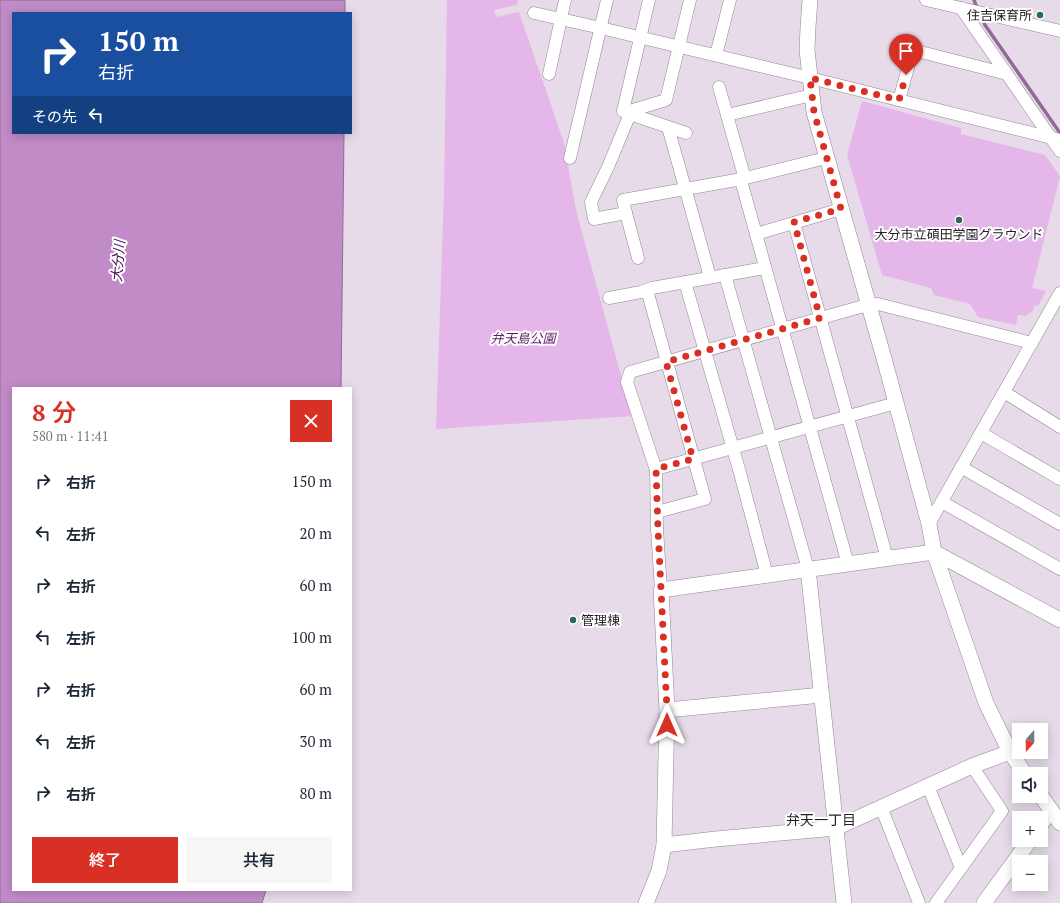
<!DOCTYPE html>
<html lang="ja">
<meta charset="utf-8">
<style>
:root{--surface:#fff;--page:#f6f6f7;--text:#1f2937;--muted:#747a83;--accent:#d93025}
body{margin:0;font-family:"PT Serif","Noto Sans JP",serif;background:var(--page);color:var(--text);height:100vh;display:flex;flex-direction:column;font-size:15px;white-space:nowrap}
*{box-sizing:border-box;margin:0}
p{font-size:13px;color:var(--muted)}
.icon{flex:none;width:22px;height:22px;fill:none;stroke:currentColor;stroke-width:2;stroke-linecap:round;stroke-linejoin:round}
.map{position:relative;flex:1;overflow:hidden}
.details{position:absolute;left:12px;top:387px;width:340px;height:504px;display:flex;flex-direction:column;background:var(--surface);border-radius:0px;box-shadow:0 2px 10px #0003}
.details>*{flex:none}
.hud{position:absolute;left:12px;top:12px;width:340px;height:122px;border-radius:0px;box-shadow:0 2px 10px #0003;background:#1a4fa0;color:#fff;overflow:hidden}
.needle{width:26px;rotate:200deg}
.controls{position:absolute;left:1012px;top:723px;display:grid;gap:8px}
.controls a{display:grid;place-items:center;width:36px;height:36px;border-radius:0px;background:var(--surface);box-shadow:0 2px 10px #0003;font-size:20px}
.pin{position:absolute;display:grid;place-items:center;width:34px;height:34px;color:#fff;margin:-41px -17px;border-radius:50% 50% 50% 0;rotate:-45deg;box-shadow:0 0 4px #0007}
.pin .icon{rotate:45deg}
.me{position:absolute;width:44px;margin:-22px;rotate:0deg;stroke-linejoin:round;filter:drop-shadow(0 0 3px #0008)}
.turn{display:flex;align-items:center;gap:14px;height:84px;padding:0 20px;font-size:18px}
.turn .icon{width:52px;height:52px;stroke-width:2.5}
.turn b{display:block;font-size:28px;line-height:34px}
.then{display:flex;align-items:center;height:38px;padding:0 20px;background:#0003;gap:8px;font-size:15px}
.round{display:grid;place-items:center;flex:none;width:42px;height:42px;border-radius:0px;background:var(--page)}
.summary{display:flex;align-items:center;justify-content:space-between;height:68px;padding:0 20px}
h1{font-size:24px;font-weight:600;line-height:30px;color:var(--accent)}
.button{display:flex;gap:8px;margin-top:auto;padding:8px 20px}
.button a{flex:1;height:46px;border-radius:0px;background:var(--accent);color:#fff;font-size:16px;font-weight:600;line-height:46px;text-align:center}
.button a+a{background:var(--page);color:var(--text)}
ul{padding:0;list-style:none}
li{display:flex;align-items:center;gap:12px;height:52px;padding:0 20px}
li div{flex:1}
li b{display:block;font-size:15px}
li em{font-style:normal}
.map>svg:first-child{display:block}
</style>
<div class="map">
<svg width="1060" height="903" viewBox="0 0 1060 903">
<rect width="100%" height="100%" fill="#e7dbe9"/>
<!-- green -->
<g fill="#e5b6ea">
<polygon points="447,0 518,0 517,5 494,10 497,17 519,12 564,143 576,210 632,416 436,429 444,192"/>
<polygon points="862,101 961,128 961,134 1045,155 1060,176 1032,288 1046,291 1038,306 1034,305 1033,311 1025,316 1018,315 1016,325 978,317 970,304 934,295 931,288 882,275 847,155"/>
</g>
<!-- water -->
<polygon fill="#c18bc8" stroke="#926a96" points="0,0 345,0 345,13 13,13 13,133 344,133 341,388 13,388 13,890 266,890 262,903 0,903"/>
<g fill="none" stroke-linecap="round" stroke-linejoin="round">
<!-- stream -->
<g stroke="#926a96" stroke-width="3.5">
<polyline points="974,0 977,8"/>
<polyline points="981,16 985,25 1060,133"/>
</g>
<!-- minor casing -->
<g stroke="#928693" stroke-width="13">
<g id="minor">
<polyline points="649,0 623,111 630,114 608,167 591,202 594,219 626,213 623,200 742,179 826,158"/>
<polyline points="926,0 1060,31"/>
<polyline points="961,8 1060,151"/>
<polyline points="534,13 601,28 810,78 1060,140"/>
<polyline points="716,55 730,0"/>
<polyline points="549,74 565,0"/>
<polyline points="719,87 743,172 742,184 848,564"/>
<polyline points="899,100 913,50 1007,74"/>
<polyline points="727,115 812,95"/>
<polyline points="668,127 710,277"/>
<polyline points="686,133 630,114 633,110 666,100 690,0"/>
<polyline points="570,158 607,0"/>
<polyline points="626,213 638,258"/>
<polyline points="794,223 887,558"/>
<polyline points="756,234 841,209"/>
<polyline points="725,275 808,569"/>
<polyline points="685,282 740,473 767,575"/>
<polyline points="647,290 705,499 657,512"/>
<polyline points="609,298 641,292 652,288 765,268"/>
<polyline points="1004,392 1060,427"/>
<polyline points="981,433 1060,479"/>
<polyline points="961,467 1060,524"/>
<polyline points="656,469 896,403"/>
<polyline points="942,502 1060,569"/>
<polyline points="929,524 1060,293"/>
<polyline points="661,590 657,529 656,470 627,382 630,372 860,307 878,304 1032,343"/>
<polyline points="928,786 961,868"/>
<polyline points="881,807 919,903"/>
<polyline points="936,903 1002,811 972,766"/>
</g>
</g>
<!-- tertiary casing -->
<g stroke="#928693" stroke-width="16">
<g id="tertiary">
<polyline points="810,0 808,27 807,50 814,112 885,362 929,524 934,552 986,703 1010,752 1025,774"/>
<polyline points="808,569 844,903"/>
<polyline points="667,710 822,695"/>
<polyline points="1041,796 1060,823"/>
<polyline points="1041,824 1051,810"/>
<polyline points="664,845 716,839 836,828 972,766 1010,752"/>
<polyline points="646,903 659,871 664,845 667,710 661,590 934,552 1060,620"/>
<polyline points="984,903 1030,840"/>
</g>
</g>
<!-- minor -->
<use href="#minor" stroke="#fff" stroke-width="12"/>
<!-- tertiary -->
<use href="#tertiary" stroke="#fff" stroke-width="15"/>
</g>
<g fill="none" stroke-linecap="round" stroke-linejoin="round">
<!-- route -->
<polyline stroke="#d93025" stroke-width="7" stroke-dasharray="0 12.6" points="667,725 667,710 658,529 656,469 693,459 666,362 820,318 794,222 841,209 814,112 810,78 899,100 906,75"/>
</g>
<!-- markers -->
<g fill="#296a59" stroke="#fff" stroke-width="1.5">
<circle cx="1040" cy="15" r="4"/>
<circle cx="959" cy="220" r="4"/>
<circle cx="573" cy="620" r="4"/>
</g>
<g text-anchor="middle" stroke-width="4" stroke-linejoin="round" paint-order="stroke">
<!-- poi labels -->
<g font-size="13" fill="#231e23" stroke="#fff" text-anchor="end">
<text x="1032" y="20">住吉保育所</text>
<text x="959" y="239" text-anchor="middle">大分市立碩田学園グラウンド</text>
<text x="581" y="625" text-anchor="start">管理棟</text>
</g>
<!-- park labels -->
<g font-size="13" font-style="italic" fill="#5f1e68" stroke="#fff">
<text x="523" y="343">弁天島公園</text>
</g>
<!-- water labels -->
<g font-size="14" font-style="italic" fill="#4c0655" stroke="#fff">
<text transform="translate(118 261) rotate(-85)" y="5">大分川</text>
</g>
<!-- neighbourhood labels -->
<g font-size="14" fill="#231e23" stroke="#fff">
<text x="821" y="825">弁天一丁目</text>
</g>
</g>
</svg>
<div class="controls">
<a><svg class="needle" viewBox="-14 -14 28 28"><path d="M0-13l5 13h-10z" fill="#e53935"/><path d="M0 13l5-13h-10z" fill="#747a83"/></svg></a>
<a><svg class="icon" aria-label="sound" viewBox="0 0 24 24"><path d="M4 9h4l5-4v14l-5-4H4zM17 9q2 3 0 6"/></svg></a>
<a>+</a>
<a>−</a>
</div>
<div class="pin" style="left:906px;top:75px;background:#d93025"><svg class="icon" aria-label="arrive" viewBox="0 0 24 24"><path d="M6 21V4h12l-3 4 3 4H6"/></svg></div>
<svg class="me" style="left:667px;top:725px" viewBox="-20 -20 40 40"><path d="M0-17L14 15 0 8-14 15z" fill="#d93025" stroke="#fff" stroke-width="4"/></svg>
<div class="hud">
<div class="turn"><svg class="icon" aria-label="right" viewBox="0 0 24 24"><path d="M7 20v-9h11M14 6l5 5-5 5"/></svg><div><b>150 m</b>右折</div></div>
<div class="then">その先<svg class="icon" aria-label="left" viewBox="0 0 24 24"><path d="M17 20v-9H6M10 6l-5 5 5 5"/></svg></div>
</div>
<section class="details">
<div class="summary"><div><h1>8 分</h1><p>580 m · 11:41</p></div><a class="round" style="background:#d93025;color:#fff"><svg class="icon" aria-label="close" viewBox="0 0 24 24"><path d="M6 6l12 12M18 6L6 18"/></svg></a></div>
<ul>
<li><svg class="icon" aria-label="right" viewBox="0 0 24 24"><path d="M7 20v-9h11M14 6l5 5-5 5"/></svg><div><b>右折</b></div><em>150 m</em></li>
<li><svg class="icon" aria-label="left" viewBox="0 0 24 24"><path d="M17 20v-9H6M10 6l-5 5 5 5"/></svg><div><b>左折</b></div><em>20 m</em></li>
<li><svg class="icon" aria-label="right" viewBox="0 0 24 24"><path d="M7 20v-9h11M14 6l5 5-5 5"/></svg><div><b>右折</b></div><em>60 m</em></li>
<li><svg class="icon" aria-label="left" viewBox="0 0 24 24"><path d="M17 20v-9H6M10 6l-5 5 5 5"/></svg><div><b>左折</b></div><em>100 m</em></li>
<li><svg class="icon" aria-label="right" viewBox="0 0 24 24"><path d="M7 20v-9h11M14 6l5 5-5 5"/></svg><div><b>右折</b></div><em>60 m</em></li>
<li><svg class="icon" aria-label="left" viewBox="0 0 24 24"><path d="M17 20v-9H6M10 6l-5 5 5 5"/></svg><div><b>左折</b></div><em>30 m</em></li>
<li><svg class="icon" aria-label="right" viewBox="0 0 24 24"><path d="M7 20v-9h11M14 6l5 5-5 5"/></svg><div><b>右折</b></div><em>80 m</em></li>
</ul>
<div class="button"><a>終了</a><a>共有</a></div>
</section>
</div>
